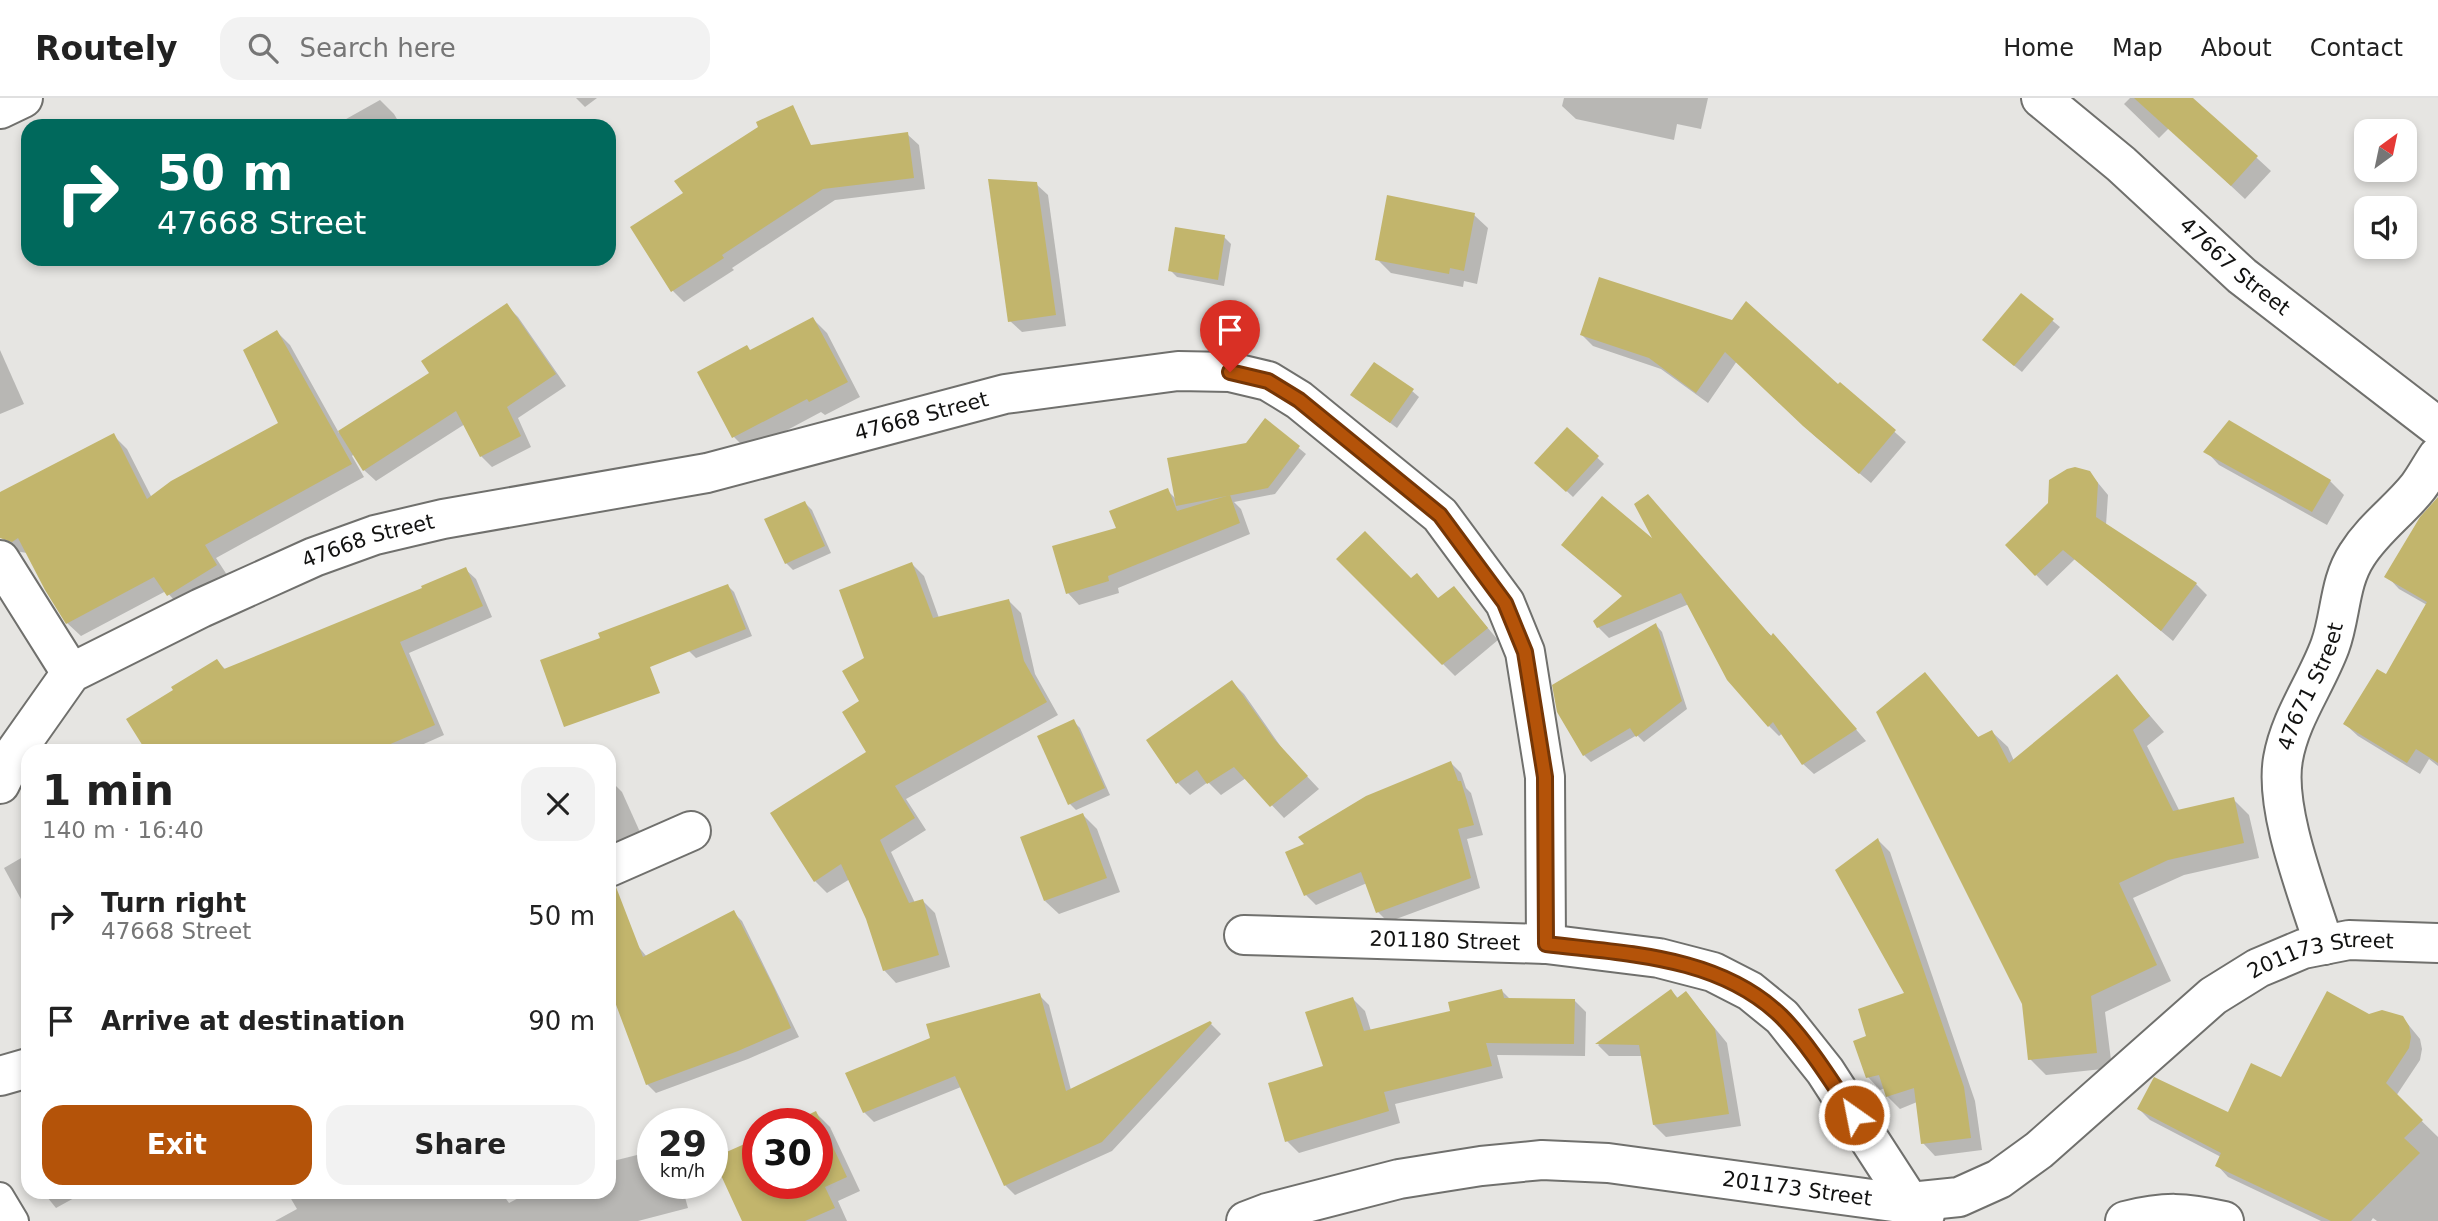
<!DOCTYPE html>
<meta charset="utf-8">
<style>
:root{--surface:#fff;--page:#f2f2f2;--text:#222;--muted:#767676;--line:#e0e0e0;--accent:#b45309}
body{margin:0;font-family:"DejaVu Sans",sans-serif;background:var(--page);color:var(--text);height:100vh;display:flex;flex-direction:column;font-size:26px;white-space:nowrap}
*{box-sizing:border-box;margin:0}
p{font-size:23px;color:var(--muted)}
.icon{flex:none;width:38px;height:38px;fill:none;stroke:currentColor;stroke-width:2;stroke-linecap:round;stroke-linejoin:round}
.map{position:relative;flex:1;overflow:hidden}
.side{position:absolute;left:21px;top:646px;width:595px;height:455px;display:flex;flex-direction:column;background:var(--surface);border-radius:21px;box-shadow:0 4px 10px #0003}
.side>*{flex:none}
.top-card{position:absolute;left:21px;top:21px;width:595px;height:147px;border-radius:21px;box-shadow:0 4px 10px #0003;background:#00695c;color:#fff;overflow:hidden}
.needle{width:46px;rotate:33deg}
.controls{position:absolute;left:2354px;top:21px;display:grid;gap:14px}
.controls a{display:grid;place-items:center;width:63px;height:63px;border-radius:14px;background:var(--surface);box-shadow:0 4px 10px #0003;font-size:35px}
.speed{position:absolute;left:637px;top:1010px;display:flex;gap:14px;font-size:35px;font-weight:700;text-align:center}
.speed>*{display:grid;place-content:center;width:91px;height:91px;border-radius:50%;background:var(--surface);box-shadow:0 4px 10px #0003;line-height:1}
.speed small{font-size:18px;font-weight:400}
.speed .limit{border:10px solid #d22;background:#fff;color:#111}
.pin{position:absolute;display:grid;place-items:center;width:60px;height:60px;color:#fff;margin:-72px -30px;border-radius:50% 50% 50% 0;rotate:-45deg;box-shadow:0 0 7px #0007}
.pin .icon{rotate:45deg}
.me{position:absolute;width:77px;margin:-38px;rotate:327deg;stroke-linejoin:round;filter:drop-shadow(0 0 5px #0008)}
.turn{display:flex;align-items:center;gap:24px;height:147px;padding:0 21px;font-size:32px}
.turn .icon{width:91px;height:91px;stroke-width:2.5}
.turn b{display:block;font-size:49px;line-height:60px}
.round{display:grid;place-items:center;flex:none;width:74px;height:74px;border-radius:21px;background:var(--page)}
.overview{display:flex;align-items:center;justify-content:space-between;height:119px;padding:0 21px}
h1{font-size:42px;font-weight:700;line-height:52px}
.action{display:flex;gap:14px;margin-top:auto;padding:14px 21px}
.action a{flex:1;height:80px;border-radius:21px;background:var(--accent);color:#fff;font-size:28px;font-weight:700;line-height:80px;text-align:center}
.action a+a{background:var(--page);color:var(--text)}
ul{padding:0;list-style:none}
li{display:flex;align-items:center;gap:21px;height:105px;padding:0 21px}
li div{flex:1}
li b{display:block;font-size:26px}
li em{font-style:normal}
header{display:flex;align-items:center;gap:42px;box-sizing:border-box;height:98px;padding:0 35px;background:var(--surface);border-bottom:2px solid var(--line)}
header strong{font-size:33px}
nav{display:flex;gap:38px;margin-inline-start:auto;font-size:24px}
.search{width:490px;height:63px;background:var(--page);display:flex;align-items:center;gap:18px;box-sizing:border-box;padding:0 24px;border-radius:21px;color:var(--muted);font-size:26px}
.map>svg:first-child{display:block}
</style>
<header>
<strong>Routely</strong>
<div class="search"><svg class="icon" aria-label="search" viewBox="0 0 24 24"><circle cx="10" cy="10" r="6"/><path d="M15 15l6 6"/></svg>Search here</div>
<nav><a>Home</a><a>Map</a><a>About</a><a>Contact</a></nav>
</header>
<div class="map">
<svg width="2438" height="1123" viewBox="0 0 2438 1123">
<rect width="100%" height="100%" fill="#e6e5e2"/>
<!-- shadow -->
<g fill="#0003">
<polygon points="576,0 597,0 585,9"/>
<polygon points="1564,0 1708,0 1701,31 1677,26 1674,42 1576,21 1562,8"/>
<polygon points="2130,0 2173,0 2195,3 2271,73 2245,101 2169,30 2159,40 2124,6"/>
<polygon points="380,2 394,16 401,28 341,28 339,25"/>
<polygon points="907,36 919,47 925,91 835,102 732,170 734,172 684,204 673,193 632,130"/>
<polygon points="1036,86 1048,97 1066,228 1022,234 1010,223"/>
<polygon points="1474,117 1488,130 1477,186 1464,183 1463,189 1391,175 1377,161"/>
<polygon points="1224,139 1231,146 1224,188 1177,179 1170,172"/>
<polygon points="2021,197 2060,229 2022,274 1991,249"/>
<polygon points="507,208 518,219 566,288 518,320 531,349 492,369 481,358 465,326 376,383 364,372 354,356 352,358 364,379 216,460 229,480 181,510 166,493 81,538 67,525 27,455 15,453 0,438 0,396 114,338 127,351 152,400 281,326 277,234 290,247 339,335 432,276"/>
<polygon points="813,221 827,235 860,299 825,317 821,314 748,353 734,339 751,253"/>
<polygon points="1732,224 1838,289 1840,286 1906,344 1871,385 1816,339 1737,263 1708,305 1661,271 1593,248 1582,237"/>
<polygon points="0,252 24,306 0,316"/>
<polygon points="1412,293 1419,299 1397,330 1353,297"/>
<polygon points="1265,322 1306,356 1275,396 1234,404 1241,411 1250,436 1118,490 1119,495 1079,507 1068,495 1118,431 1167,392 1176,401 1247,347"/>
<polygon points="1568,332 1604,366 1573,399 1537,365"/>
<polygon points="2206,353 2330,383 2344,397 2327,427 2219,367"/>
<polygon points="2089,374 2108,397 2106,427 2196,486 2207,497 2173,543 2075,461 2047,488 2007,447"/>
<polygon points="1602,400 1784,548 1866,643 1814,676 1803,666 1783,635 1779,638 1769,628 1689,506 1609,540 1598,529 1623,498"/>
<polygon points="805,405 812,412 831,455 793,472 786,465"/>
<polygon points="2438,428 2438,668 2429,661 2420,676 2358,638 2345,626 2386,579 2427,507 2399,491 2387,478"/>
<polygon points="1338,461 1411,482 1439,502 1454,490 1498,542 1455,578"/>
<polygon points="912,466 924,478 939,520 1009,503 1021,515 1035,576 1058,617 906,701 926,732 891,754 915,805 923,803 935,815 950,869 896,885 884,872 868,820 850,781 827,795 815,783 868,655 862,604 867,561"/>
<polygon points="465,471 476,481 492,519 409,555 444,637 408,653 148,653 217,563 226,572 424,491"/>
<polygon points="728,488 734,494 752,538 696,560 689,553"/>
<polygon points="1656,527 1662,534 1687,611 1644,644 1637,637 1591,664 1584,657"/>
<polygon points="1925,577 1979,640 1992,634 2008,649 2014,663 2117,579 2164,634 2147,648 2180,714 2233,701 2249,717 2259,760 2184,777 2133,800 2171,883 2105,914 2112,970 2046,977 2030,961 2024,905"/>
<polygon points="1232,584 1244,596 1286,656 1319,691 1284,720 1246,680 1221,697 1208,684 1190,697 1178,685 1149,643"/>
<polygon points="1073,623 1080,630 1110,697 1076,712 1070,706"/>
<polygon points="1451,665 1461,675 1466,690 1471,695 1483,737 1467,741 1480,790 1388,824 1378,814 1367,785 1316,807 1306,797 1307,747"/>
<polygon points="615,687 622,694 640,734 609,747 609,690"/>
<polygon points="1083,717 1097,731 1120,794 1059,816 1045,803"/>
<polygon points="1878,742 1890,754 1975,1003 1982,1052 1935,1058 1923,1045 1917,1004 1900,1011 1887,998 1885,990 1880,992 1868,979 1868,940 1907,896"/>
<polygon points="28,756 28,814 4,770"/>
<polygon points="733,814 742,823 799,939 748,961 656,995 647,986 609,884 609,857 637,847 647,859"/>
<polygon points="1502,893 1511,902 1574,902 1586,914 1585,958 1497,957 1503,980 1395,1006 1400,1025 1299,1055 1287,1043 1325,969 1353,901 1365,913 1371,933 1452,915"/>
<polygon points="1671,893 1679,901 1686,895 1727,945 1741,1028 1666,1039 1654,1027 1643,958 1609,958 1598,947"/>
<polygon points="1039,897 1049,907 1071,992 1210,925 1221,936 1112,1053 1015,1097 1005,1087 961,989 874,1024 864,1014 932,941"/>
<polygon points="2369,918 2402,919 2420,941 2422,951 2420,962 2396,998 2438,1039 2438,1123 2377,1123 2373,1120 2371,1123 2321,1123 2228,1079 2217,1067 2221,1059 2150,1022 2139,1011 2229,1017 2282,981"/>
<polygon points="816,1015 830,1029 860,1093 838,1103 847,1123 744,1123 758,1085 817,1085"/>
<polygon points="653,1053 653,1085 681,1085 688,1110 638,1123 275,1123 297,1111 287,1094 501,1094 509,1105 530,1094 609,1094 609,1064"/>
<polygon points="43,1094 85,1094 56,1110"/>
</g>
<!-- building -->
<g fill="#c2b56c">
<polygon points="2134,0 2193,0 2258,58 2231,88"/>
<polygon points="793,7 811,47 908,34 914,80 823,91 722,157 724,160 671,194 630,129 683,95 674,83 758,29 756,24"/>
<polygon points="988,81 1037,84 1056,217 1008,224"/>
<polygon points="1387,97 1475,115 1464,173 1450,170 1449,176 1375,162"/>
<polygon points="1175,129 1225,137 1218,182 1168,173"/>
<polygon points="1599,179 1732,222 1746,203 1838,286 1840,284 1896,332 1859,376 1803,328 1725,254 1696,295 1649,260 1580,237"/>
<polygon points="2021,195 2054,221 2014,268 1982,242"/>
<polygon points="507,205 556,276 507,309 521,338 480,359 456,313 363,373 338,333 429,275 421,263"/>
<polygon points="813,219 848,284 809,304 807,301 732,340 697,274 747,247 750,252"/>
<polygon points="277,232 352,366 205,447 217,467 167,498 154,479 66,526 45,492 18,440 12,444 0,440 0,394 114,335 147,401 171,383 278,325 243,252"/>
<polygon points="1374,264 1414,291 1390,325 1350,297"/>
<polygon points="1265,320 1300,348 1268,390 1176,408 1167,360 1246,345"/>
<polygon points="2229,322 2331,382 2312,414 2203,354"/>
<polygon points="1567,329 1599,358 1566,394 1534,365"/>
<polygon points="2075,369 2090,373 2098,385 2096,419 2197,485 2161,533 2063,452 2035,478 2005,447 2048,405 2049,382 2067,371"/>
<polygon points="1168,390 1177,413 1230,397 1240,425 1108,478 1109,483 1066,496 1052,448 1116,430 1109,413"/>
<polygon points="1648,396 1771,538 1773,535 1857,631 1802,667 1773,624 1768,629 1727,582 1681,495 1597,530 1593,523 1622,498 1561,447 1602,398 1652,440 1634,406"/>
<polygon points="2438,399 2438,665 2416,651 2407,665 2343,626 2377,571 2386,576 2427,504 2384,479 2420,419"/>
<polygon points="805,403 825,448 785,466 764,421"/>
<polygon points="1365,433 1411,480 1417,475 1438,500 1454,488 1488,530 1442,567 1336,461"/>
<polygon points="912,464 933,520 1009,501 1024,563 1047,604 895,688 915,720 880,742 909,805 923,801 939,857 883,873 866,821 841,766 814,784 770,715 866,654 842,614 859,603 842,573 864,560 839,492"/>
<polygon points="466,469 483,508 400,544 435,627 374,653 146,653 126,621 173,592 171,589 217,561 224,571 422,490 421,488"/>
<polygon points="728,486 746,531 650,569 660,595 564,629 540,562 600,540 598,535"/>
<polygon points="1656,525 1682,603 1636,639 1630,630 1583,658 1557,614 1552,587"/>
<polygon points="1925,574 1978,639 1992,632 2009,665 2117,576 2150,618 2133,632 2173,713 2234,699 2244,745 2168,762 2119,785 2157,867 2091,898 2097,955 2028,962 2022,906 1876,614"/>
<polygon points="1232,582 1274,641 1308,678 1270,709 1234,669 1207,686 1197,672 1176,686 1146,642"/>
<polygon points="1074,621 1105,690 1068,707 1037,638"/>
<polygon points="1451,663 1458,683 1461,683 1474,727 1458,731 1471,780 1376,815 1361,774 1304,798 1285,754 1304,746 1298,739 1366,698"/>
<polygon points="1083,715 1107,780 1044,803 1020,739"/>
<polygon points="1878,740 1964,989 1971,1040 1921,1046 1914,990 1886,999 1879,977 1866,980 1853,943 1866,938 1858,911 1904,895 1835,772"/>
<polygon points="616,789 643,859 734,812 774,890 791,930 738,953 646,987 609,888 609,790"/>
<polygon points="1502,891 1504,900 1575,901 1574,946 1486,945 1492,968 1384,994 1389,1013 1285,1044 1268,985 1323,968 1305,914 1353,899 1364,933 1450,913 1448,904"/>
<polygon points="1671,891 1677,900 1686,893 1715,931 1729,1016 1653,1027 1639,947 1595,946"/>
<polygon points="2327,893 2369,916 2382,912 2403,918 2409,928 2411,939 2409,950 2386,985 2423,1022 2404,1040 2420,1055 2351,1123 2331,1123 2215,1068 2221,1055 2137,1011 2154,979 2228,1014 2251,965 2281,979"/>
<polygon points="1040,895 1066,993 1210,923 1212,925 1102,1044 1004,1088 955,978 863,1015 845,975 930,940 926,926"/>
<polygon points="816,1013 847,1079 825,1089 835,1110 805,1123 742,1123 713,1060 758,1040 758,1085 817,1085 817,1026 789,1026"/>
</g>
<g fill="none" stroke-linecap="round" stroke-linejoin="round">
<!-- service casing -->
<g stroke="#70706d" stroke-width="30">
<polyline id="service" points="0,1098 15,1123"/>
</g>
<!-- minor casing -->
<g stroke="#70706d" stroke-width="42">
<g id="minor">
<path id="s1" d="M2041 0 2121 66 2242 178 2438 329"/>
<polyline points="0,11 23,0"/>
<polyline points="0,462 71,575"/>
<path id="s2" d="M0 686 16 653 71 575 201 510 314 459 375 437 443 421 707 375 1005 296 1178 273 1230 274 1268 283 1299 302 1440 417 1505 505 1525 554 1545 679 1546 846"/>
<polyline points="609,769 691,733"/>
<path id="s3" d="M1244 837 1546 846 1659 860 1713 874 1750 893 1782 919 1825 973 1911 1106 1925 1116"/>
<path id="s4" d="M2324 847C2309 798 2274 712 2283 661 2290 620 2316 586 2330 548 2341 518 2339 484 2357 457 2374 430 2399 413 2418 389 2425 380 2431 368 2438 358"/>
<polyline points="0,978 28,970"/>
<path id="s5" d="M1246 1123 1267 1115 1399 1081 1481 1068 1542 1062 1608 1065 1901 1105 1959 1099 1999 1081 2039 1052 2213 898 2258 870 2303 851 2349 842 2438 845"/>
<path d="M2125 1123C2165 1113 2185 1114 2224 1123"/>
</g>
</g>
<!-- service -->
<use href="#service" stroke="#fff" stroke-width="26"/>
<!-- minor -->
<use href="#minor" stroke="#fff" stroke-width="38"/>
</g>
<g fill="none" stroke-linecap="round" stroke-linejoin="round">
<!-- route casing -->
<g stroke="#753606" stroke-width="18">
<path id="route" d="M1230 274 1268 283 1299 302 1440 417 1505 505 1525 554 1545 679 1546 846C1628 856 1719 858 1781 918 1808 945 1833 986 1854 1017"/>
</g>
<!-- route -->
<use href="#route" stroke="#b45309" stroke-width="12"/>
</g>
<g text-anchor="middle" stroke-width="7" stroke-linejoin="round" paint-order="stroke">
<!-- street labels -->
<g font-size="21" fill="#121211" stroke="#e6e5e2">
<text dy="7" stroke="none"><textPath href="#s1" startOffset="257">47667 Street</textPath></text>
<text dy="7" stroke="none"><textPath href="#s2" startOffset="1026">47668 Street</textPath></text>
<text dy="7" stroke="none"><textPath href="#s2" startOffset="458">47668 Street</textPath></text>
<text dy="7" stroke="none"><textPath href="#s4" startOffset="270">47671 Street</textPath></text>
<text dy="7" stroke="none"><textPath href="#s3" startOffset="201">201180 Street</textPath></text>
<text dy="7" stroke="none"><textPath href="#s5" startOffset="1167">201173 Street</textPath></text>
<text dy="7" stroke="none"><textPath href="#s5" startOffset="560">201173 Street</textPath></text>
</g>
</g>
</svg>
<div class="controls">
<a><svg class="needle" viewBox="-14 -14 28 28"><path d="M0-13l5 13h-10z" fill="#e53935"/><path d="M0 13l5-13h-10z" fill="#767676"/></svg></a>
<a><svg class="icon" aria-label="sound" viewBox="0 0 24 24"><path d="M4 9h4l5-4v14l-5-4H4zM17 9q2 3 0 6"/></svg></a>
</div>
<div class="speed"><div>29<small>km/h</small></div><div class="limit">30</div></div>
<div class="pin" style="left:1230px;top:274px;background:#d93025"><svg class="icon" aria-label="arrive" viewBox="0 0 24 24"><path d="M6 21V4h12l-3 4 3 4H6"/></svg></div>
<svg class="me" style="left:1854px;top:1017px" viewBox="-20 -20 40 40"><circle r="17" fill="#b45309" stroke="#fff" stroke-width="3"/><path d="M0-11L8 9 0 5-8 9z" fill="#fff"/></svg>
<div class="top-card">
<div class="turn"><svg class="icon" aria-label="right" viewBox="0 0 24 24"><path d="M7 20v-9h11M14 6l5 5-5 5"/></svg><div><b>50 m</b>47668 Street</div></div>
</div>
<section class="side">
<div class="overview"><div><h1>1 min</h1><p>140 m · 16:40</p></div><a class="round"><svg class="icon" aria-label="close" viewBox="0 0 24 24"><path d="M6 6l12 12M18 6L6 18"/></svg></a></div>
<ul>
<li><svg class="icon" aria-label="right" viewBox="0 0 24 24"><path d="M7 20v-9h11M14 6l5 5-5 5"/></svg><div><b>Turn right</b><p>47668 Street</p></div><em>50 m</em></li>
<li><svg class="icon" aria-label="arrive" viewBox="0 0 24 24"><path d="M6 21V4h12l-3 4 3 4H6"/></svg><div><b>Arrive at destination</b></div><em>90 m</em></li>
</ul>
<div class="action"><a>Exit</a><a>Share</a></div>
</section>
</div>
